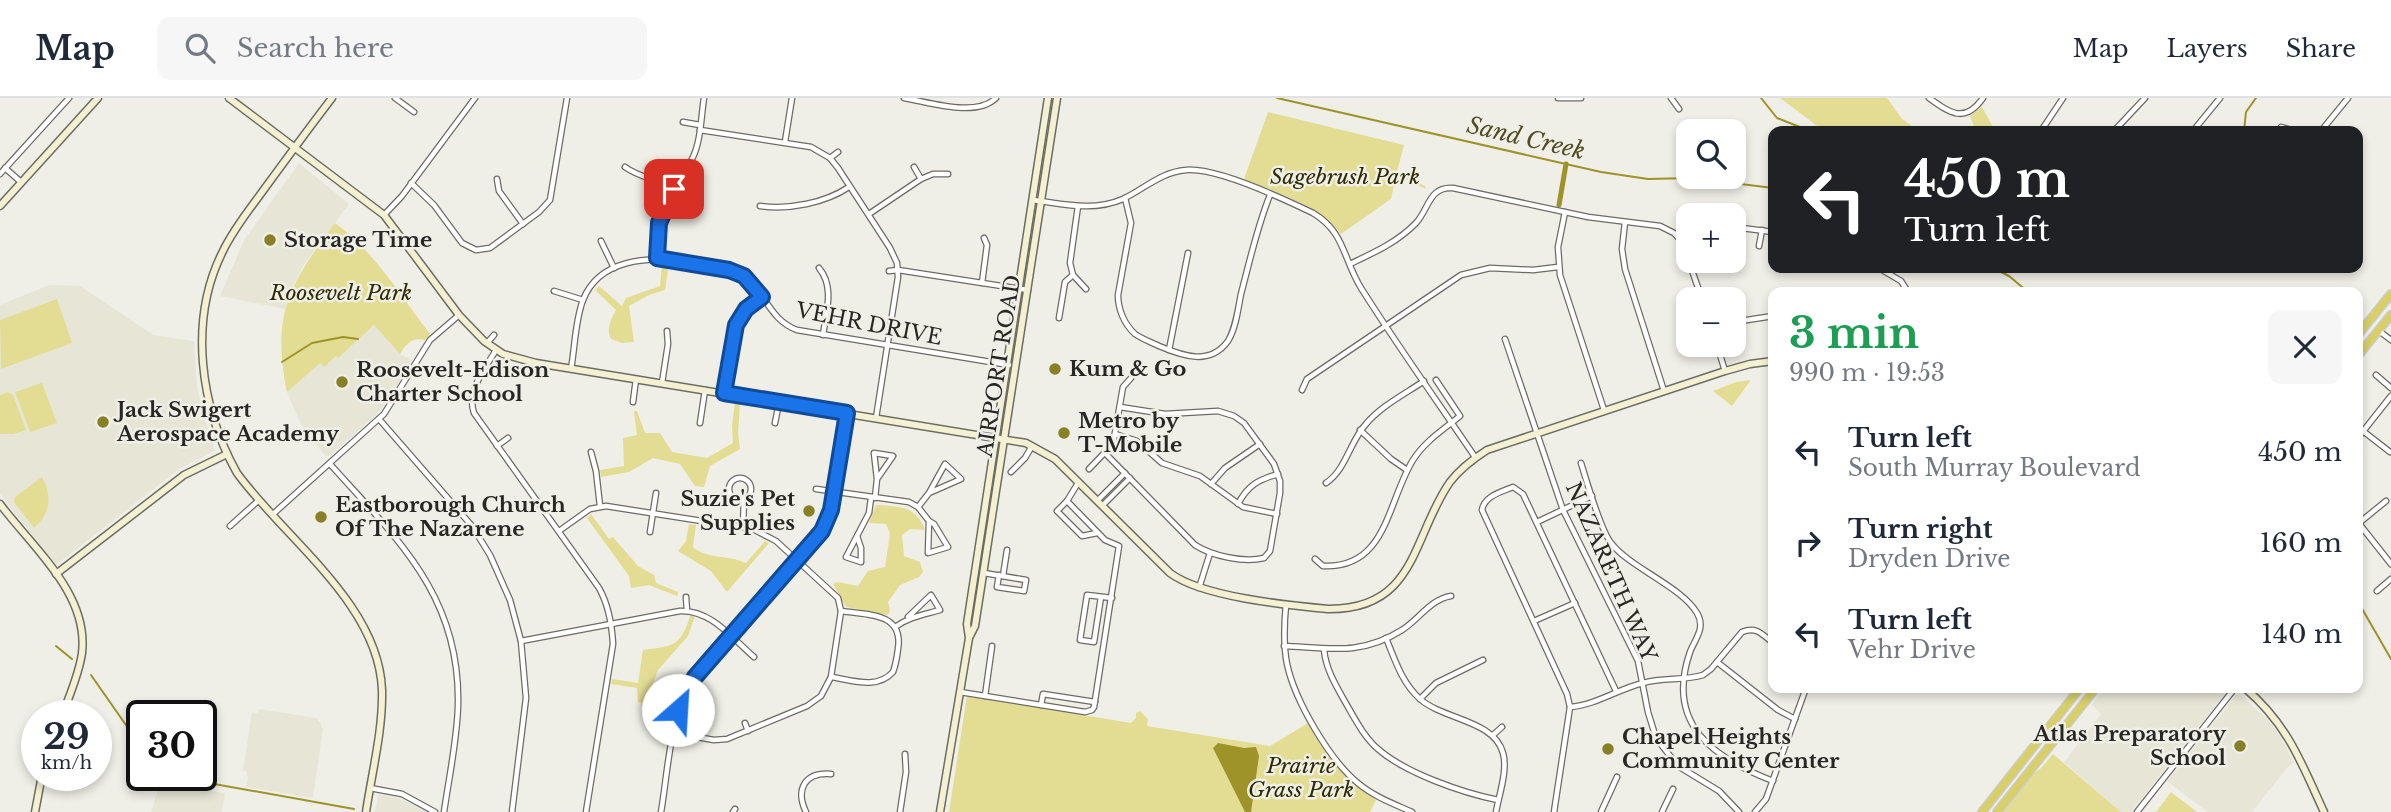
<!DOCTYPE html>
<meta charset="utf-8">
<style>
:root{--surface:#fff;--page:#f6f6f7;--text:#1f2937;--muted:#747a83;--line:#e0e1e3}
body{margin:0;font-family:"Libre Baskerville",serif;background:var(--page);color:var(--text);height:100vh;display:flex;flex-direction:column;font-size:26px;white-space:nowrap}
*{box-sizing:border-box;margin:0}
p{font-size:23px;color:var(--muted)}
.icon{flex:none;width:38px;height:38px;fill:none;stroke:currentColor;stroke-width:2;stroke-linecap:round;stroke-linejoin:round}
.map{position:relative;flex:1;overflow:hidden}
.details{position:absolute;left:1768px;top:189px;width:595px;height:406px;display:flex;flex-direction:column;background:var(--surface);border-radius:14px;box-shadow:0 4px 10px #0003}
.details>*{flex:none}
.banner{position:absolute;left:1768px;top:28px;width:595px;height:147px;border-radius:14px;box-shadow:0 4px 10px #0003;background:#202124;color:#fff;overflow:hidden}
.fabs{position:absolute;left:1676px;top:21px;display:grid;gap:14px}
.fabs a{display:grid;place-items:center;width:70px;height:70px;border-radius:14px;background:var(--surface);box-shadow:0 4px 10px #0003;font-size:35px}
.speed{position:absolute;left:21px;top:602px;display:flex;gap:14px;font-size:35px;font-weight:700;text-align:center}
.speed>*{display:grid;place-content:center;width:91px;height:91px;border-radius:50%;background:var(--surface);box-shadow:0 4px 10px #0003;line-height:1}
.speed small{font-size:18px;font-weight:400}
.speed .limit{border:4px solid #111;border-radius:10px;background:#fff;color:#111}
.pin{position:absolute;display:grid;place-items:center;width:60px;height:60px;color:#fff;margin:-30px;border-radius:14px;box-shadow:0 4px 10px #0006}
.me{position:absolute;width:77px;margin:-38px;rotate:26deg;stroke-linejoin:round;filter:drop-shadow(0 0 5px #0008)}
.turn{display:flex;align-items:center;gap:24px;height:147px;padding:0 21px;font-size:32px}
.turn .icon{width:91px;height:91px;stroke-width:2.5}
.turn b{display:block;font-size:49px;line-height:60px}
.round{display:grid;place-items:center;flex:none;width:74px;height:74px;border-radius:14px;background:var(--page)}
.head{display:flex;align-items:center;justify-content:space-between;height:119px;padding:0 21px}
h1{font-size:42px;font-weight:700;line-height:52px;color:#1e9e55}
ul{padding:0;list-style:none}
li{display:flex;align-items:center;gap:21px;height:91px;padding:0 21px}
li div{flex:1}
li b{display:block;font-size:26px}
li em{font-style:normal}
header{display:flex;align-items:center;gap:42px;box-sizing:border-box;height:98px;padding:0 35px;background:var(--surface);border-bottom:2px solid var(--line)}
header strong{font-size:33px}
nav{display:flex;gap:38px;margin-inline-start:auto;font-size:24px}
.search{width:490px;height:63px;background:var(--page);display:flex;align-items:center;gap:18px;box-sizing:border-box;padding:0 24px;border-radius:14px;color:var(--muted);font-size:26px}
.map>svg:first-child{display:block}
</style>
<header>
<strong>Map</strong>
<div class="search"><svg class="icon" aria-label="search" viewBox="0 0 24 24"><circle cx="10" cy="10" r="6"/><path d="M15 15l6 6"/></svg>Search here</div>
<nav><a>Map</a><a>Layers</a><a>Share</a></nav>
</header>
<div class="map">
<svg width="2391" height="714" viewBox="0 0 2391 714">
<rect width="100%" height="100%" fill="#efefe7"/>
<!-- built -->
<g fill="#e7e6d6">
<polygon points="299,65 349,106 303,168 289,196 285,211 220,198 244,142"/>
<polygon points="49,187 80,188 153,237 194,243 197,288 204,319 215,353 179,371 56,467 0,396 0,207"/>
<polygon points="374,227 400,256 412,262 390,299 376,317 329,358 325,358 302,328 294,311 287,294 284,274"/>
<polygon points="2105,590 2229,590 2131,714 2121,714 2064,664 2101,616 2092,607"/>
<polygon points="2238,595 2268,622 2282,641 2294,665 2287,670 2252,714 2207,714 2167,683"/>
<polygon points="260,611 316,620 321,626 321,629 323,630 313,700 246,689 248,680 246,673 243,673 252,614 257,615"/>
<polygon points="160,686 225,695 222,714 151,714"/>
<polygon points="378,696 400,701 428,714 375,714"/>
</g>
<!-- green -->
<g fill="#e3dd94">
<polygon points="1780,0 1887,0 1902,21 1919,33 1824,33"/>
<polygon points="1982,9 1995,33 1976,33 1970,18"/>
<path d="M1268 14 1404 47 1397 74 1425 88 1426 91 1396 77 1391 101 1341 136C1316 106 1279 96 1244 81Z"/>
<path d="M335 125C375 154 400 197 430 236L425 242C412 239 406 246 400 256L374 227 338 260 336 258 324 269 320 265 287 294C271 215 290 186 335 125Z"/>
<path d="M662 165 669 166 665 192 649 197 629 208 634 244 622 245 611 241C606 232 611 220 616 212L595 192 599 188 622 208 626 200 660 188Z"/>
<polygon points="57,201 72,245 1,271 0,222"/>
<polygon points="1751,282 1732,308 1713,293 1736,284"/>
<polygon points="42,285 57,325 30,334 15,294"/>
<polygon points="8,294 13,297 26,332 13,336 0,336 0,297"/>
<polygon points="735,304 740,305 738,335 740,351 710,368 704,389 695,388 680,366 653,360 629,374 601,379 600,372 624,368 623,340 637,337 634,313 637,313 645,335 660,335 672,354 707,360 733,345 732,328"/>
<path d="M42 379C52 398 51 415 34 430L14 404 15 399Z"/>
<path d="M876 407C898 408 917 408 925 432L910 431 902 437 904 458 920 464 923 474 919 479 900 487 888 504 890 512 888 517 846 509 833 486 838 484 858 488 868 473 885 469 890 436 886 426 869 425Z"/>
<polygon points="591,416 609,441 613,439 638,468 654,477 656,485 678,494 677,498 649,487 631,490 629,478 587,420"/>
<path d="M689 426 696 427 693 449C706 461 729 457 746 465L765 443 769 445 727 494 711 473 678 453 686 443Z"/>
<path d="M690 518H695L688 538 658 572 645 606 638 604 637 590 611 586 612 581 638 585 643 552C672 548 681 549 690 518Z"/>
<path d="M967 598 1131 625 1136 620V615L1140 613 1148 621 1147 628 1270 648 1308 625C1326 658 1344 682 1376 702L1370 714H949Z"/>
<polygon points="2053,656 2121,714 2002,714 2033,676 2041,670"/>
<polygon points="2171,694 2197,714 2156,714"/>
</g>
<!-- water -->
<polygon fill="#9d9329" points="1218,645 1244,650 1256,649 1259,658 1251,714 1245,714 1213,650"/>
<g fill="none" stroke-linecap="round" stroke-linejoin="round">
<!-- stream -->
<g stroke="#9d9329" stroke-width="2">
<polyline points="1277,0 1601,74 1648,81 1692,80 1773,90"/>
<polyline points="1761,0 1777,20 1810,33"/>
<polyline points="2244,33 2246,14 2256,0"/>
<polyline points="1993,170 2009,178 2028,194"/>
<polyline points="282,264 312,245 343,239 358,241"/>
<polyline points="2357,502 2391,561"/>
<polyline points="56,548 72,561"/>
<polyline points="91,577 142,650"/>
<polyline points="164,677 354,711"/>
</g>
<!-- canal -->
<polyline stroke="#9d9329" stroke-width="5" points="1559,107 1566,66"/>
<!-- street casing -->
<g stroke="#6c6c65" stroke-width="7">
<g id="street">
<polyline points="395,0 414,14"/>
<path d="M904 0C929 4 976 20 996 0"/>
<polyline points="1558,0 1581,0"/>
<polyline points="1671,0 1679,11"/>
<path d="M1929 0C1950 15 1965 26 1983 0"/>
<polyline points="683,24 700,27"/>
<polyline points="2281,29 2295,33"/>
<polyline points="700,32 811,49 830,60 838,70 890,150 897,165 898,179 876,320"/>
<polyline points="2041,33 2063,0"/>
<polyline points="2114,33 2145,0"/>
<polyline points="2193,33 2220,0"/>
<polyline points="2321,33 2348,0"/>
<polyline points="785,44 792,0"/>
<polyline points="830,60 838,54"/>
<path d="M625 69C640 80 658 81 674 91"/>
<polyline points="914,69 921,81"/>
<polyline points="5,70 21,84"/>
<polyline points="0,76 69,0"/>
<polyline points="497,81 499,93 523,126"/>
<polyline points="411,85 434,107 462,145 476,152 490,150 539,114 550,102 567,0"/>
<polyline points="673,93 688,102"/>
<path d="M1125 100 1131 125 1118 197C1118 211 1124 226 1135 236 1142 241 1151 244 1159 248 1183 258 1210 268 1228 243 1236 230 1238 211 1241 196 1250 162 1257 129 1270 97"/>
<path d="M1033 102C1064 106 1093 114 1123 101 1144 91 1161 74 1186 72 1215 69 1284 101 1313 115 1345 134 1343 161 1361 190 1397 247 1437 303 1475 359"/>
<path d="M760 108C789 112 825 105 849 89"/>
<polyline points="1078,108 1070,165 1073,177 1086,191"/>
<polyline points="1565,114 1558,149 1560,177 1604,312"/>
<polyline points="869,116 921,81 933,76 948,76"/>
<polyline points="384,117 402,98 475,0"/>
<polyline points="1625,124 1622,151 1625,171 1664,293"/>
<polyline points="1734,129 1773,134"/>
<polyline points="1679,139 1689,131"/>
<polyline points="601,143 614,170"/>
<polyline points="1759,148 1762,132"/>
<path d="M657 160C657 107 672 102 693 59 701 42 701 19 704 0"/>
<path d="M1350 166C1373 155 1398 144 1416 125 1429 111 1429 88 1453 90L1588 119 1660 128 1674 135 1682 144 1702 201"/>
<path d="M819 170C835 189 826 215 823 237"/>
<polyline points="1879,170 1901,183 1908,194"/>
<polyline points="889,173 898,172 1028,192"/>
<polyline points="982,185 987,147 984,140"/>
<polyline points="554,193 583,202"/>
<polyline points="1059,220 1065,184 1073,177"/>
<polyline points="1734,224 1773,218"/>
<polyline points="2379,233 2391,242"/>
<polyline points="1505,241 1563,412 1638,563 1648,614 1656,640 1678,668 1719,693 1739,714"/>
<polyline points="487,245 494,237"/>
<polyline points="1717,247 1725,273"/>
<path d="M496 252C485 271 466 293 474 315L599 490C608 506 612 528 613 546L586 714"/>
<polyline points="1169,252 1188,155"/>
<path d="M571 271C575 249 575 223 583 202 599 161 648 158 684 164 703 167 725 167 741 177 766 193 768 221 797 232L1009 267"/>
<polyline points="2376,277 2391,290"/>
<polyline points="662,285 668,246 667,233"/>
<polyline points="1302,292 1307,281 1461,177 1490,170 1533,172 1558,169"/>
<path d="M724 295C730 256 726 223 762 199"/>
<polyline points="633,304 636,281"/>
<polyline points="379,321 472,428 490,457 510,502 521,543 526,600 512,714"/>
<polyline points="700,325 705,292"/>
<polyline points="775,325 779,305"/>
<polyline points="1360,332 1391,361 1407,372"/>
<polyline points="2363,333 2390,354"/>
<polyline points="1115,336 1137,343 1162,365 1200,378 1243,409 1277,416"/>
<polyline points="2357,341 2391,298"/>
<polyline points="497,348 508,340"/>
<polyline points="591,354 596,373 600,408"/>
<path d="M1105 355 1195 447C1212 458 1244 465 1264 460L1270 453 1280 395V383L1274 366 1244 325 1234 318 1218 313 1165 316 1120 309"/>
<path d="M1581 365C1587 384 1600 431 1611 445 1630 470 1681 488 1697 515 1706 530 1695 541 1690 554 1665 626 1713 660 1773 683"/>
<path d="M330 366C397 441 461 498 458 608 457 643 449 679 444 714"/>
<polyline points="1089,371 1113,346 1123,289 1131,280"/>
<polyline points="1011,374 1025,360 1032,348"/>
<circle cx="740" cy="391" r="11"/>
<path d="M1326 385C1346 372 1350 343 1366 326 1381 308 1405 296 1424 283"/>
<polyline points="1211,386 1225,370 1260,346"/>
<polyline points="816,391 909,404 918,409 929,423 928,455 948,449 934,426 929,423"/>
<polyline points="875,400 877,381 893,358 874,355 877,381"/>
<polyline points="1067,403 1057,413 1082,438 1097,435"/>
<polyline points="1097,403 1125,375"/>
<path d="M1238 406C1248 387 1258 382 1278 376"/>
<polyline points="1102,408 1130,380"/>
<polyline points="918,409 929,395 961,381 945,366 929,395"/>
<polyline points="272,417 384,316 430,242 459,217"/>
<polyline points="2357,423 2391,466"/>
<polyline points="1537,424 1592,398"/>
<polyline points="2359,425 2386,403"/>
<polyline points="230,428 259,402"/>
<polyline points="743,429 744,400"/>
<polyline points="559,433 590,411 606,408 753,431 776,443 838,500 841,513 831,579 821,598 807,608 727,641 714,642 674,635"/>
<polyline points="650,434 656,395"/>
<polyline points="857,438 861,450 861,464 846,459 869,415 871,400"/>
<path d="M1315 461 1323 468C1387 471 1387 404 1413 362 1425 343 1443 332 1460 318L1436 282"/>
<polyline points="984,475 1026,482 1024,493 997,489 999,477"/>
<polyline points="1003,478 1007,452"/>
<polyline points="1199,490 1210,455"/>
<polyline points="2377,493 2391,481"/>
<polyline points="686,499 687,513"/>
<polyline points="1101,499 1094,544 1080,542 1087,497 1112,500"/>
<path d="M1286 506C1284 527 1283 546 1287 566 1295 603 1330 663 1359 686 1375 699 1394 706 1412 714"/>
<polyline points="1534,523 1575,505"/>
<path d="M895 529C909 519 923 517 940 512L931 497 908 519"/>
<path d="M1386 540C1395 562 1402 585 1420 601 1444 622 1494 622 1503 655 1508 672 1499 697 1496 714"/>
<path d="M521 543 680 513C711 512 731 539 754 559"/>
<path d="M1284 548C1329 550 1361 558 1402 532 1418 522 1431 501 1451 498"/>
<path d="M1324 552C1326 571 1335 586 1344 602 1354 619 1363 638 1378 651 1405 675 1463 695 1498 702"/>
<polyline points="1717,564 1778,612 1795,621"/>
<path d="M831 579C852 582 877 592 893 574 896 566 897 559 898 551 904 514 867 517 841 513"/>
<polyline points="960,594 1085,614 1092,612 1094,609 1119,448 1105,442 1067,403 1078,385"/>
<polyline points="985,598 992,548"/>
<polyline points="1420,601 1436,585 1483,562"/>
<polyline points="1041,607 1043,596 1095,604"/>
<path d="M1570 609C1596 607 1618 591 1643 585 1663 579 1684 583 1703 577L1711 571 1742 534C1756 528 1762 536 1773 545"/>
<polyline points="745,625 748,633"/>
<polyline points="1493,637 1502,629"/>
<polyline points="370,690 402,696 435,714"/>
<path d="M661 714C668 675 670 610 695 579L822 434 831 412 847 315"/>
<polyline points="733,714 735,711"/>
<path d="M806 714C795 691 805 674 831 676"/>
<polyline points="900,714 906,674 905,656"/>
<path d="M1554 714 1570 609 1567 596 1482 412C1484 398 1501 394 1513 389L1523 396 1616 593"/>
<polyline points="1601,714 1617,679"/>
<polyline points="1662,714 1673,691"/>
<polyline points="1755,714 1766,701 1806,590"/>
<polyline points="2137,714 2235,590"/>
</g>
</g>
<!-- secondary casing -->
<g stroke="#6c6c65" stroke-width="9">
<g id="secondary">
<path d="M229 0 384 117 459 217 484 243 503 256 536 265 1026 345 1055 361 1170 475C1202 499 1286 507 1328 511 1417 512 1412 438 1450 384 1460 371 1473 361 1487 352L1725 273 1750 266 1773 263"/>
<path d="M332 0C309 30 287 60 265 90 250 111 234 130 223 153 188 222 200 309 237 375 285 441 379 506 382 592 383 632 372 674 366 714"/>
<polyline points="0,108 98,0"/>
<path d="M0 406C33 450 89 496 82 555 79 577 69 598 62 618"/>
<polyline points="56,476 184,377 227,356"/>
<polyline points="970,538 975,528 1057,0"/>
<path d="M2245 590C2288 627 2301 664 2324 714"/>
<polyline points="35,714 42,677"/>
<polyline points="940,714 969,540 967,526 1048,0"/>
</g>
</g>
<!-- highway casing -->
<g stroke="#cbcbca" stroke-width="10">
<g id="highway">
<polyline points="2357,238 2391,196"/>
<polyline points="2357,259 2391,217"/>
<polyline points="1982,714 2080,590"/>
<polyline points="1997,714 2096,590"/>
</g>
</g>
<!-- street -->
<use href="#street" stroke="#fff" stroke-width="4.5"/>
<!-- secondary -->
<use href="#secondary" stroke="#f3f1d1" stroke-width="6"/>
<!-- highway -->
<use href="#highway" stroke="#d8cf66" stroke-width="7"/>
</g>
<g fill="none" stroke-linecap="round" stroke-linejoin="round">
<!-- route casing -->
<g stroke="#114b97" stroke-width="18">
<polyline id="route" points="674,91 659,125 657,160 729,172 744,178 762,199 746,211 736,227 724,295 847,315 831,412 822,433 695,579 685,594 678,612"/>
</g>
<!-- route -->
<use href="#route" stroke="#1a73e8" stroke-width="12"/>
</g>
<!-- markers -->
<g fill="#888027" stroke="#efefe7" stroke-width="2.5">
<circle cx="270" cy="142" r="7"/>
<circle cx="1055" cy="271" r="7"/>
<circle cx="342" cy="284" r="7"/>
<circle cx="103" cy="324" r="7"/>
<circle cx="1064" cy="335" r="7"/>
<circle cx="809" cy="413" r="7"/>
<circle cx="321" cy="419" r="7"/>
<circle cx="2240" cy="648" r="7"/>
<circle cx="1608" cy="651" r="7"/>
</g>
<g text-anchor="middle" stroke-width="5" stroke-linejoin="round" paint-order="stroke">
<!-- park labels -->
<g font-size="21" font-style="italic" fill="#2f2b00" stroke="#efefe7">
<text x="1345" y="86">Sagebrush Park</text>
<text x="341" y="202">Roosevelt Park</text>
<text x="1301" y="675">Prairie<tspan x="1301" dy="24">Grass Park</tspan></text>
</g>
<!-- poi labels -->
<g font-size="21" font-weight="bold" fill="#272724" stroke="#efefe7" text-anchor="start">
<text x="284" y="149">Storage Time</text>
<text x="1069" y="278">Kum &amp; Go</text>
<text x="356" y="279">Roosevelt-Edison<tspan x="356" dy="24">Charter School</tspan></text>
<text x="117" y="319">Jack Swigert<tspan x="117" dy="24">Aerospace Academy</tspan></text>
<text x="1078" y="330">Metro by<tspan x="1078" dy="24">T-Mobile</tspan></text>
<text x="795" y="408" text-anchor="end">Suzie's Pet<tspan x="795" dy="24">Supplies</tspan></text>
<text x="335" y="414">Eastborough Church<tspan x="335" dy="24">Of The Nazarene</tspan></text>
<text x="2226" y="643" text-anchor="end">Atlas Preparatory<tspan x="2226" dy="24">School</tspan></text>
<text x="1622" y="646">Chapel Heights<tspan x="1622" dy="24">Community Center</tspan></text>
</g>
<!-- street labels -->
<g font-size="21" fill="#272724" stroke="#efefe7">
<text transform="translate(869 226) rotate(11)" y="7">VEHR DRIVE</text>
<text transform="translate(999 268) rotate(-81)" y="7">AIRPORT ROAD</text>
<text transform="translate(1611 474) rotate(66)" y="7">NAZARETH WAY</text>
</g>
<!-- water labels -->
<g font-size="23" font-style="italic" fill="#504d22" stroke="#efefe7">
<text transform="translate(1526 40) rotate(13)" y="8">Sand Creek</text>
</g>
</g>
</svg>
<div class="fabs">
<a><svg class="icon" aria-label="search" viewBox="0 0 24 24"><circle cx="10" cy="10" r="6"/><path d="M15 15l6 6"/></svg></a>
<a>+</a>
<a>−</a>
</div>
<div class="speed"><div>29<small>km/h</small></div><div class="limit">30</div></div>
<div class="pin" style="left:674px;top:91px;background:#d93025"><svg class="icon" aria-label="arrive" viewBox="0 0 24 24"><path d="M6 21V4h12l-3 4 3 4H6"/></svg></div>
<svg class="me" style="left:678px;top:612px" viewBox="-20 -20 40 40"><circle r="19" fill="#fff"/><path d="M0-13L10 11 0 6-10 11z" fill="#1a73e8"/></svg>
<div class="banner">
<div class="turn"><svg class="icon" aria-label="left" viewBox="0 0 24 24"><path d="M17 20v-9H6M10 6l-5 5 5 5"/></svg><div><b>450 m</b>Turn left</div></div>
</div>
<section class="details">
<div class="head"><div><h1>3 min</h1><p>990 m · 19:53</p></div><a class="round"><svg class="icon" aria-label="close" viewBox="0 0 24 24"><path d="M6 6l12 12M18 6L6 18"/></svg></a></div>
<ul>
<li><svg class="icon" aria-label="left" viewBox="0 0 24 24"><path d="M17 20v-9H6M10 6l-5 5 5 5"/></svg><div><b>Turn left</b><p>South Murray Boulevard</p></div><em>450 m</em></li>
<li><svg class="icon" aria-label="right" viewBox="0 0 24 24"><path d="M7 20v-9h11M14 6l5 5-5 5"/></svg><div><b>Turn right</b><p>Dryden Drive</p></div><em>160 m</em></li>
<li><svg class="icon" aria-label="left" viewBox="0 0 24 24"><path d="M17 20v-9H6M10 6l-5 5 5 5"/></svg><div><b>Turn left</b><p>Vehr Drive</p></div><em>140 m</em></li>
</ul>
</section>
</div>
